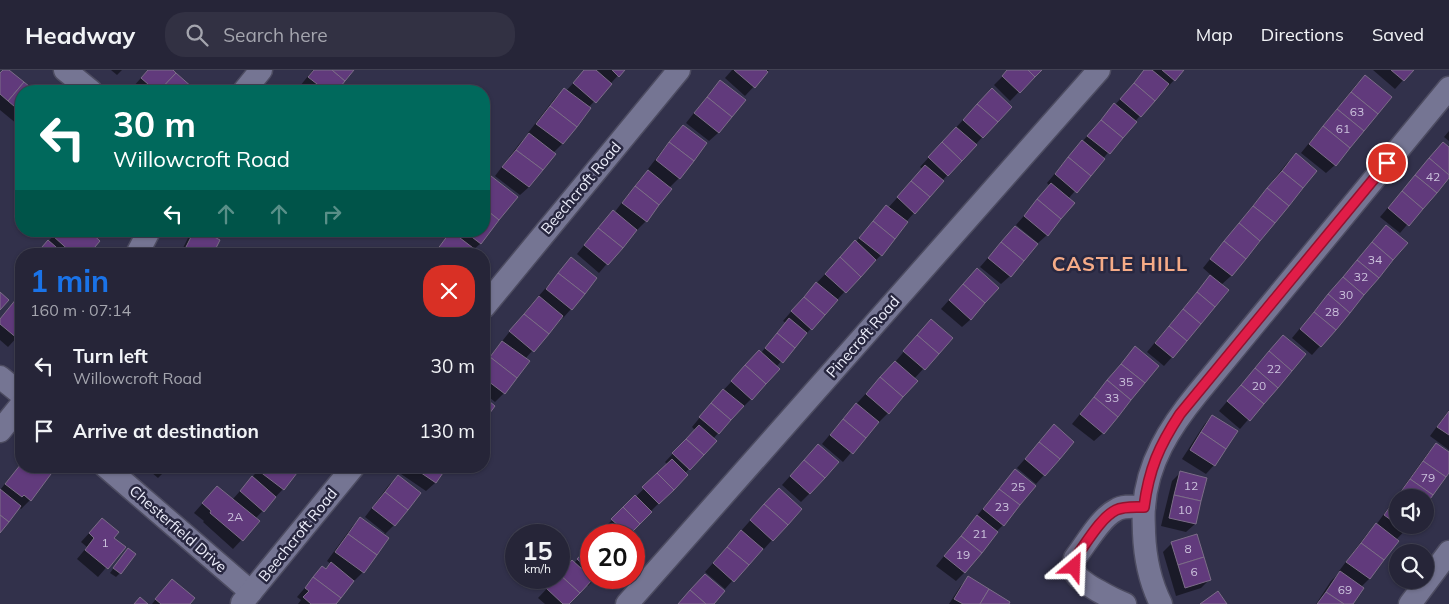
<!DOCTYPE html>
<meta charset="utf-8">
<style>
:root{--surface:#262538;--page:#323143;--text:#f1f3f6;--muted:#a4a5ae;--line:#424253;--accent:#1a73e8}
body{margin:0;font-family:Mulish,sans-serif;background:var(--page);color:var(--text);height:100vh;display:flex;flex-direction:column;font-size:19px;white-space:nowrap}
*{box-sizing:border-box;margin:0}
p{font-size:16px;color:var(--muted)}
.icon{flex:none;width:28px;height:28px;fill:none;stroke:currentColor;stroke-width:2;stroke-linecap:round;stroke-linejoin:round}
.map{position:relative;flex:1;overflow:hidden}
.details{position:absolute;left:15px;top:178px;width:475px;height:225px;display:flex;flex-direction:column;background:var(--surface);border-radius:20px;box-shadow:0 1px 4px #0004,0 0 0 1px var(--line)}
.details>*{flex:none}
.guide{position:absolute;left:15px;top:15px;width:475px;height:152px;border-radius:20px;box-shadow:0 1px 4px #0004,0 0 0 1px var(--line);background:#00695c;color:#fff;overflow:hidden}
.buttons{position:absolute;left:1389px;top:419px;display:grid;gap:10px}
.buttons a{display:grid;place-items:center;width:45px;height:45px;border-radius:50%;background:var(--surface);box-shadow:0 1px 4px #0004,0 0 0 1px var(--line);font-size:25px}
.speed{position:absolute;left:505px;top:454px;display:flex;gap:10px;font-size:25px;font-weight:700;text-align:center}
.speed>*{display:grid;place-content:center;width:65px;height:65px;border-radius:50%;background:var(--surface);box-shadow:0 1px 4px #0004,0 0 0 1px var(--line);line-height:1}
.speed small{font-size:12px;font-weight:400}
.speed .limit{border:8px solid #d22;background:#fff;color:#111}
.pin{position:absolute;display:grid;place-items:center;width:42px;height:42px;color:#fff;margin:-21px;border:2px solid #fff;border-radius:50%;box-shadow:0 1px 5px #0007}
.me{position:absolute;width:55px;margin:-28px;rotate:26deg;stroke-linejoin:round;filter:drop-shadow(0 0 4px #0008)}
.turn{display:flex;align-items:center;gap:18px;height:105px;padding:0 15px;font-size:22px}
.turn .icon{width:65px;height:65px;stroke-width:2.5}
.turn b{display:block;font-size:35px;line-height:42px}
.lanes{display:flex;align-items:center;height:48px;padding:0 15px;background:#0003;justify-content:center;gap:25px;direction:ltr}
.lanes .off{opacity:.35}
.round{display:grid;place-items:center;flex:none;width:52px;height:52px;border-radius:20px;background:var(--page)}
.overview{display:flex;align-items:center;justify-content:space-between;height:85px;padding:0 15px}
h1{font-size:30px;font-weight:700;line-height:38px;color:var(--accent)}
ul{padding:0;list-style:none}
li{display:flex;align-items:center;gap:15px;height:65px;padding:0 15px}
li div{flex:1}
li b{display:block;font-size:19px}
li em{font-style:normal}
header{display:flex;align-items:center;gap:30px;box-sizing:border-box;height:70px;padding:0 25px;background:var(--surface);border-bottom:1px solid var(--line)}
header strong{font-size:24px}
nav{display:flex;gap:28px;margin-inline-start:auto;font-size:18px}
.search{width:350px;height:45px;background:var(--page);display:flex;align-items:center;gap:12px;box-sizing:border-box;padding:0 18px;border-radius:20px;color:var(--muted);font-size:19px}
.map>svg:first-child{display:block}
</style>
<header>
<strong>Headway</strong>
<div class="search"><svg class="icon" aria-label="search" viewBox="0 0 24 24"><circle cx="10" cy="10" r="6"/><path d="M15 15l6 6"/></svg>Search here</div>
<nav><a>Map</a><a>Directions</a><a>Saved</a></nav>
</header>
<div class="map">
<svg width="1449" height="534" viewBox="0 0 1449 534">
<rect width="100%" height="100%" fill="#32314b"/>
<!-- shadow -->
<g fill="#0007">
<polygon points="4,0 7,0 33,21 21,21 21,50 17,54 0,40 0,4"/>
<polygon points="111,0 122,0 117,5"/>
<polygon points="148,0 171,0 191,18 188,21 138,21 133,17"/>
<polygon points="313,0 352,0 335,21 307,21 300,16"/>
<polygon points="585,0 623,0 588,38 562,74 553,83 529,117 520,125 495,106 520,73 529,64 528,63 555,28 564,19 566,21"/>
<polygon points="732,0 769,0 745,26 725,8"/>
<polygon points="1009,0 1040,0 1010,31 994,15"/>
<polygon points="1146,0 1183,0 1166,19 1164,18 1068,129 1047,165 1038,173 1016,155 1050,116 1047,113 1074,81"/>
<polygon points="1373,0 1412,0 1395,19"/>
<polygon points="1365,6 1335,95 1326,103 1301,83 1356,15"/>
<polygon points="720,12 744,30 718,63 709,71 686,53 712,20"/>
<polygon points="983,28 1010,37 942,111 906,152 907,153 881,185 872,194 871,193 836,231 776,297 751,329 742,338 741,337 713,369 715,371 685,403 687,405 627,465 601,465 606,460 604,458 668,395 665,392 695,360 692,357 715,329 751,291 761,283 786,253 783,251 808,222 855,173 878,145 886,136 888,138 923,99 920,97"/>
<polygon points="683,57 679,108 669,118 646,151 637,160 636,159 599,203 577,184 604,151 614,143 639,110 649,100 648,99 674,65"/>
<polygon points="1449,61 1449,71 1444,67"/>
<polygon points="1449,78 1449,106 1400,163 1380,147 1435,82"/>
<polygon points="1296,85 1316,101 1231,206 1221,215 1172,287 1164,296 1147,282 1202,216 1212,206 1203,198 1287,93"/>
<polygon points="491,108 516,127 480,174 473,180 473,184 433,184 449,165 446,163 447,161 484,161 484,114"/>
<polygon points="1015,157 1010,206 1001,214 980,197"/>
<polygon points="58,161 87,184 36,184"/>
<polygon points="194,161 212,184 180,184 188,168"/>
<polygon points="209,161 224,161 218,167"/>
<polygon points="1378,165 1320,276 1312,285 1292,268"/>
<polygon points="571,189 571,239 563,248 562,247 525,289 528,291 504,323 495,332 484,323 484,294 530,236"/>
<polygon points="977,199 971,249 962,257 941,239"/>
<polygon points="18,230 21,233 21,263 8,277 0,270 0,249"/>
<polygon points="923,259 951,268 914,309 916,311 888,343 879,352 878,351 843,392 822,374 848,343 896,291"/>
<polygon points="1275,275 1305,284 1240,359 1219,341"/>
<polygon points="1127,287 1103,363 1094,371 1072,354"/>
<polygon points="1449,340 1449,380 1430,366"/>
<polygon points="1212,346 1214,395 1206,404 1182,389 1204,355"/>
<polygon points="1046,365 1073,372 1036,414 1017,398"/>
<polygon points="1436,375 1449,384 1449,401 1425,434 1425,428 1398,428 1398,455 1410,455 1396,470 1369,509 1361,517 1351,534 1316,534 1331,511 1340,502 1339,501 1367,464 1376,455 1428,383"/>
<polygon points="810,384 810,423 801,432 782,415"/>
<polygon points="21,394 30,430 21,439 19,437 0,461 0,420"/>
<polygon points="144,396 170,396 158,408"/>
<polygon points="262,396 300,396 283,419 255,449 258,452 233,479 203,452 204,451 194,443 209,426 233,429"/>
<polygon points="406,396 446,396 435,413 426,421 401,404"/>
<polygon points="1015,401 1003,455 996,462 964,503 956,511 936,496 1007,409"/>
<polygon points="1180,403 1205,409 1195,454 1186,462 1161,456 1172,411"/>
<polygon points="398,407 419,423 394,455 384,465 363,502 355,510 354,510 335,534 298,534 301,530 297,527 322,498 325,500 331,494 327,491 352,457 360,448 383,465 385,463 365,447 389,415"/>
<polygon points="770,428 772,470 764,479 762,477 725,519 705,502"/>
<polygon points="102,449 113,468 124,477 98,507 77,489 87,477 81,472"/>
<polygon points="1172,473 1210,509 1201,518 1176,526 1163,482"/>
<polygon points="591,475 591,508 596,508 588,516 586,514 568,534 545,534 538,528 572,492 574,493"/>
<polygon points="124,484 120,503 116,507 110,503"/>
<polygon points="968,508 1007,534 949,534 960,517"/>
<polygon points="164,519 188,534 152,534"/>
</g>
<!-- building -->
<g fill="#613a7c" stroke="#7c6d88">
<polygon points="3,0 9,0 24,12 8,31 0,24 0,3"/>
<polygon points="148,0 173,0 176,3 159,21 156,21 141,8"/>
<polygon points="314,0 332,0 345,11 337,21 326,21 308,7"/>
<polygon points="332,0 354,0 345,11"/>
<polygon points="584,0 596,0 612,14 596,33 573,13"/>
<polygon points="612,0 625,0 619,7"/>
<polygon points="734,0 766,0 768,2 755,18"/>
<polygon points="1007,0 1028,0 1035,7 1020,23 1002,6"/>
<polygon points="1028,0 1042,0 1035,7"/>
<polygon points="1144,0 1152,0 1169,14 1155,31 1134,13"/>
<polygon points="1162,0 1184,0 1175,11"/>
<polygon points="1391,0 1414,0 1404,11"/>
<polygon points="176,3 193,18 189,21 159,21"/>
<polygon points="1365,5 1392,27 1378,44 1351,22"/>
<polygon points="720,10 746,30 732,47 707,27"/>
<polygon points="24,12 35,21 21,21 21,42 8,31"/>
<polygon points="1134,13 1155,31 1141,47 1120,29"/>
<polygon points="564,18 591,38 577,57 550,36"/>
<polygon points="992,18 1012,37 998,52 977,34"/>
<polygon points="1351,22 1378,44 1364,61 1337,39"/>
<polygon points="707,27 732,47 719,63 694,43"/>
<polygon points="1114,33 1137,52 1123,68 1101,50"/>
<polygon points="977,34 998,52 983,68 963,50"/>
<polygon points="550,36 577,57 563,74 536,54"/>
<polygon points="1337,39 1364,61 1350,78 1323,56"/>
<polygon points="1101,50 1123,68 1110,84 1087,66"/>
<polygon points="683,55 707,73 694,91 669,72"/>
<polygon points="1323,56 1350,78 1336,96 1309,74"/>
<polygon points="956,57 977,75 962,91 942,72"/>
<polygon points="529,63 556,84 543,100 516,80"/>
<polygon points="1082,70 1105,89 1091,106 1068,87"/>
<polygon points="669,72 694,91 680,109 656,90"/>
<polygon points="942,72 962,91 948,106 928,87"/>
<polygon points="1443,72 1449,77 1449,105 1429,88"/>
<polygon points="516,80 543,100 529,117 502,97"/>
<polygon points="1296,83 1317,101 1303,118 1282,101"/>
<polygon points="1068,87 1091,106 1077,123 1055,104"/>
<polygon points="1429,88 1449,105 1449,108 1437,123 1415,105"/>
<polygon points="925,95 944,111 930,127 911,111"/>
<polygon points="648,100 672,119 659,135 635,116"/>
<polygon points="1282,101 1303,118 1289,136 1267,118"/>
<polygon points="1415,105 1437,123 1423,139 1402,121"/>
<polygon points="491,106 518,127 499,150 484,138 484,115"/>
<polygon points="911,111 930,127 915,144 897,127"/>
<polygon points="1051,113 1075,133 1061,149 1037,129"/>
<polygon points="635,116 659,135 647,152 622,133"/>
<polygon points="1267,118 1289,136 1275,153 1253,136"/>
<polygon points="1402,121 1423,139 1409,156 1388,138"/>
<polygon points="1037,129 1061,149 1048,166 1024,146"/>
<polygon points="886,135 908,152 895,169 873,151"/>
<polygon points="1253,136 1275,153 1260,171 1239,153"/>
<polygon points="484,138 499,150 481,174 464,161 484,161"/>
<polygon points="613,140 637,160 623,178 598,158"/>
<polygon points="873,151 895,169 882,186 859,168"/>
<polygon points="1239,153 1260,171 1246,189 1224,171"/>
<polygon points="1386,155 1408,173 1393,190 1372,172"/>
<polygon points="1015,156 1038,174 1024,191 1001,172"/>
<polygon points="598,158 623,178 608,195 584,175"/>
<polygon points="57,161 89,161 100,171 89,184 73,184 53,166"/>
<polygon points="194,161 203,161 220,170 213,184 199,184 186,177"/>
<polygon points="451,161 477,181 475,184 434,184"/>
<polygon points="48,170 64,184 36,184"/>
<polygon points="855,170 876,190 861,207 840,187"/>
<polygon points="1224,171 1246,189 1232,206 1210,189"/>
<polygon points="1001,172 1024,191 1011,207 988,188"/>
<polygon points="1372,172 1393,190 1379,208 1357,190"/>
<polygon points="186,177 199,184 183,184"/>
<polygon points="571,187 597,208 585,224 558,203"/>
<polygon points="840,187 861,207 846,223 825,204"/>
<polygon points="1357,190 1379,208 1364,225 1343,207"/>
<polygon points="977,198 999,218 985,233 963,214"/>
<polygon points="558,203 585,224 572,240 546,219"/>
<polygon points="1210,205 1229,220 1215,237 1197,222"/>
<polygon points="1343,207 1364,225 1350,243 1328,224"/>
<polygon points="816,212 838,230 825,245 804,227"/>
<polygon points="963,214 985,233 971,250 949,230"/>
<polygon points="0,222 9,230 0,240"/>
<polygon points="1197,222 1215,237 1201,254 1183,239"/>
<polygon points="1328,224 1350,243 1336,260 1314,242"/>
<polygon points="539,226 563,246 549,264 524,244"/>
<polygon points="804,227 825,245 812,260 791,241"/>
<polygon points="17,228 21,231 21,265 18,269 0,254 0,249"/>
<polygon points="1183,239 1201,254 1187,271 1169,256"/>
<polygon points="1314,242 1336,260 1321,277 1300,259"/>
<polygon points="524,244 549,264 534,282 509,261"/>
<polygon points="789,248 807,263 795,278 777,263"/>
<polygon points="931,249 953,268 939,284 917,265"/>
<polygon points="1169,256 1187,271 1173,288 1155,273"/>
<polygon points="777,263 795,278 783,293 765,278"/>
<polygon points="917,265 939,284 925,300 903,281"/>
<polygon points="1283,265 1306,284 1292,301 1269,281"/>
<polygon points="502,271 530,291 517,308 490,287"/>
<polygon points="1135,276 1159,296 1145,313 1121,294"/>
<polygon points="759,280 780,299 766,314 745,295"/>
<polygon points="1269,281 1292,301 1278,318 1255,298"/>
<polygon points="490,287 517,308 505,324 484,308 484,296"/>
<polygon points="895,291 918,311 903,327 880,307"/>
<polygon points="1121,294 1145,313 1131,330 1107,310"/>
<polygon points="745,295 766,314 752,330 731,311"/>
<polygon points="1255,298 1278,318 1264,334 1241,315"/>
<polygon points="880,307 903,327 889,344 866,324"/>
<polygon points="1107,310 1131,330 1118,347 1094,327"/>
<polygon points="1241,315 1264,334 1250,351 1227,331"/>
<polygon points="723,319 744,336 731,350 711,333"/>
<polygon points="484,327 495,336 484,351"/>
<polygon points="1094,327 1118,347 1104,364 1080,344"/>
<polygon points="711,333 731,350 719,364 699,347"/>
<polygon points="856,333 879,352 866,368 843,349"/>
<polygon points="1449,341 1449,365 1437,357"/>
<polygon points="1212,345 1238,361 1226,379 1201,362"/>
<polygon points="843,349 866,368 853,384 830,365"/>
<polygon points="1054,354 1074,372 1060,389 1039,372"/>
<polygon points="699,355 717,371 704,385 686,369"/>
<polygon points="1201,362 1226,379 1215,396 1190,380"/>
<polygon points="686,369 704,385 690,400 672,383"/>
<polygon points="1039,372 1060,389 1045,406 1025,389"/>
<polygon points="1436,373 1449,382 1449,403 1446,407 1423,391"/>
<polygon points="818,374 839,392 825,408 804,390"/>
<polygon points="672,389 688,405 674,420 657,403"/>
<polygon points="804,390 825,408 810,424 790,406"/>
<polygon points="1423,391 1446,407 1433,425 1410,409"/>
<polygon points="21,394 21,396 41,396 51,404 31,431 24,425 22,427 5,414"/>
<polygon points="262,396 296,396 300,399 284,420 259,401"/>
<polygon points="411,396 446,396 447,397 436,413"/>
<polygon points="1015,399 1036,416 1020,435 999,419"/>
<polygon points="1180,401 1207,408 1201,431 1174,425"/>
<polygon points="657,403 674,420 659,434 642,417"/>
<polygon points="398,405 421,423 408,440 385,422"/>
<polygon points="252,406 276,427 264,442 240,421"/>
<polygon points="1410,409 1433,425 1425,436 1425,428 1397,427"/>
<polygon points="217,416 260,451 243,471 210,443 211,441 202,433"/>
<polygon points="779,418 802,439 788,455 764,434"/>
<polygon points="0,419 21,436 9,452 0,445"/>
<polygon points="999,419 1020,435 1004,456 983,439"/>
<polygon points="385,422 408,440 395,456 372,438"/>
<polygon points="635,425 652,442 640,454 623,437"/>
<polygon points="1174,425 1201,431 1196,454 1169,448"/>
<polygon points="1397,427 1398,428 1398,455 1384,445"/>
<polygon points="764,434 788,455 773,471 750,450"/>
<polygon points="623,437 640,454 629,465 611,449"/>
<polygon points="0,445 9,452 0,463"/>
<polygon points="977,445 998,462 982,483 961,466"/>
<polygon points="360,447 389,468 377,485 348,464"/>
<polygon points="102,448 119,462 114,468 126,477 108,499 85,480 94,468 89,463"/>
<polygon points="1376,453 1399,471 1384,490 1361,473"/>
<polygon points="1398,455 1412,455 1407,462"/>
<polygon points="607,457 616,465 600,465"/>
<polygon points="741,460 763,479 749,495 727,477"/>
<polygon points="348,464 377,485 364,503 335,482"/>
<polygon points="1197,464 1204,487 1178,495 1171,472"/>
<polygon points="961,466 982,483 965,503 944,486"/>
<polygon points="1361,473 1384,490 1370,509 1346,492"/>
<polygon points="591,474 591,502 577,489"/>
<polygon points="727,477 749,495 734,512 713,493"/>
<polygon points="128,478 136,484 121,504 113,498"/>
<polygon points="1204,487 1211,510 1185,518 1178,495"/>
<polygon points="572,490 593,509 580,523 559,504"/>
<polygon points="331,492 354,511 341,528 313,507 322,496 326,499"/>
<polygon points="1340,501 1364,518 1353,534 1344,534 1326,522"/>
<polygon points="559,504 580,523 569,534 563,534 546,518 556,508 559,508"/>
<polygon points="705,504 725,521 714,534 706,534 690,520"/>
<polygon points="968,506 989,519 980,534 963,534 954,529"/>
<polygon points="313,507 341,528 336,534 311,534 303,527 309,521 305,518"/>
<polygon points="172,509 195,528 190,534 161,534 155,529"/>
<polygon points="989,519 1010,532 1009,534 980,534"/>
<polygon points="690,520 706,534 678,534"/>
<polygon points="1218,521 1227,534 1200,534"/>
<polygon points="1326,522 1344,534 1317,534"/>
<polygon points="140,527 148,534 134,534"/>
</g>
<g fill="none" stroke-linecap="round" stroke-linejoin="round">
<!-- minor casing -->
<g stroke="#4d4c61" stroke-width="25">
<g id="minor">
<polyline points="65,0 91,21"/>
<polyline points="244,21 261,0"/>
<polyline points="137,184 149,161"/>
<polyline points="484,237 679,0"/>
<polyline points="0,307 21,324"/>
<polyline points="0,361 21,335"/>
<polyline points="105,396 251,522"/>
<polyline points="242,533 354,396"/>
<polyline points="627,534 1099,0"/>
<path d="M1125 534C1114 530 1081 513 1076 504 1073 499 1073 494 1075 488 1086 474 1100 448 1116 440 1124 435 1135 437 1144 437"/>
<path d="M1161 534C1150 512 1145 488 1144 463 1144 455 1143 445 1144 437 1147 393 1170 357 1197 324L1449 18"/>
<polyline points="1410,534 1449,482"/>
</g>
</g>
<!-- minor -->
<use href="#minor" stroke="#757593" stroke-width="22"/>
</g>
<g fill="none" stroke-linecap="round" stroke-linejoin="round">
<!-- route casing -->
<g stroke="#92132f" stroke-width="12">
<path id="route" d="M1074 497 1073 494 1075 488C1086 474 1100 448 1116 440 1124 436 1135 437 1144 437 1149 399 1159 376 1180 344L1387 93"/>
</g>
<!-- route -->
<use href="#route" stroke="#e11d48" stroke-width="9"/>
</g>
<g text-anchor="middle" stroke-width="5" stroke-linejoin="round" paint-order="stroke">
<!-- number labels -->
<g font-size="12" fill="#cbc2dc">
<text x="1357" y="46">63</text>
<text x="1343" y="63">61</text>
<text x="1433" y="111">42</text>
<text x="1375" y="194">34</text>
<text x="1361" y="211">32</text>
<text x="1346" y="229">30</text>
<text x="1332" y="246">28</text>
<text x="1274" y="303">22</text>
<text x="1126" y="316">35</text>
<text x="1259" y="320">20</text>
<text x="1112" y="332">33</text>
<text x="1428" y="412">79</text>
<text x="1191" y="420">12</text>
<text x="1018" y="421">25</text>
<text x="1002" y="441">23</text>
<text x="1185" y="444">10</text>
<text x="235" y="451">2A</text>
<text x="980" y="468">21</text>
<text x="105" y="477">1</text>
<text x="1188" y="483">8</text>
<text x="963" y="489">19</text>
<text x="1194" y="506">6</text>
<text x="1345" y="524">69</text>
</g>
<!-- street labels -->
<g font-size="15" fill="#eeeffc" stroke="#282740">
<text transform="translate(581 118) rotate(-50)" y="5">Beechcroft Road</text>
<text transform="translate(863 267) rotate(-49)" y="5">Pinecroft Road</text>
<text transform="translate(178 459) rotate(41)" y="5">Chesterfield Drive</text>
<text transform="translate(298 465) rotate(-51)" y="5">Beechcroft Road</text>
</g>
<!-- district labels -->
<g font-size="20" font-weight="bold" letter-spacing="1" fill="#f5ab87" stroke="#282740">
<text x="1120" y="201">CASTLE HILL</text>
</g>
</g>
</svg>
<div class="buttons">
<a><svg class="icon" aria-label="sound" viewBox="0 0 24 24"><path d="M4 9h4l5-4v14l-5-4H4zM17 9q2 3 0 6"/></svg></a>
<a><svg class="icon" aria-label="search" viewBox="0 0 24 24"><circle cx="10" cy="10" r="6"/><path d="M15 15l6 6"/></svg></a>
</div>
<div class="speed"><div>15<small>km/h</small></div><div class="limit">20</div></div>
<div class="pin" style="left:1387px;top:93px;background:#d93025"><svg class="icon" aria-label="arrive" viewBox="0 0 24 24"><path d="M6 21V4h12l-3 4 3 4H6"/></svg></div>
<svg class="me" style="left:1074px;top:497px" viewBox="-20 -20 40 40"><path d="M0-17L14 15 0 8-14 15z" fill="#e11d48" stroke="#fff" stroke-width="4"/></svg>
<div class="guide">
<div class="turn"><svg class="icon" aria-label="left" viewBox="0 0 24 24"><path d="M17 20v-9H6M10 6l-5 5 5 5"/></svg><div><b>30 m</b>Willowcroft Road</div></div>
<div class="lanes"><svg class="icon" aria-label="left" viewBox="0 0 24 24"><path d="M17 20v-9H6M10 6l-5 5 5 5"/></svg><svg class="icon off" aria-label="ahead" viewBox="0 0 24 24"><path d="M12 20V5M6 11l6-6 6 6"/></svg><svg class="icon off" aria-label="ahead" viewBox="0 0 24 24"><path d="M12 20V5M6 11l6-6 6 6"/></svg><svg class="icon off" aria-label="right" viewBox="0 0 24 24"><path d="M7 20v-9h11M14 6l5 5-5 5"/></svg></div>
</div>
<section class="details">
<div class="overview"><div><h1>1 min</h1><p>160 m · 07:14</p></div><a class="round" style="background:#d93025;color:#fff"><svg class="icon" aria-label="close" viewBox="0 0 24 24"><path d="M6 6l12 12M18 6L6 18"/></svg></a></div>
<ul>
<li><svg class="icon" aria-label="left" viewBox="0 0 24 24"><path d="M17 20v-9H6M10 6l-5 5 5 5"/></svg><div><b>Turn left</b><p>Willowcroft Road</p></div><em>30 m</em></li>
<li><svg class="icon" aria-label="arrive" viewBox="0 0 24 24"><path d="M6 21V4h12l-3 4 3 4H6"/></svg><div><b>Arrive at destination</b></div><em>130 m</em></li>
</ul>
</section>
</div>
